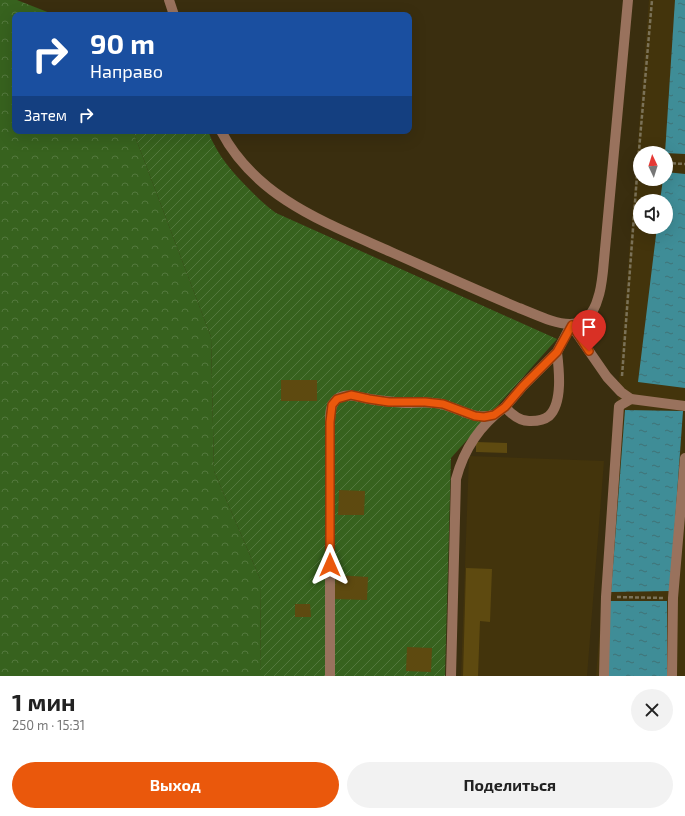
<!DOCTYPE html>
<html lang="ru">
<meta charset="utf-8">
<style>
:root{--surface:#fff;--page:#f2f2f2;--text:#222;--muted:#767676;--accent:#ea580c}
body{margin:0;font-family:"Exo 2",sans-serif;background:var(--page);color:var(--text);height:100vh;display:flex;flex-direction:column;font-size:15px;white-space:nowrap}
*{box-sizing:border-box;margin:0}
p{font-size:13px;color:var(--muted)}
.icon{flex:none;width:22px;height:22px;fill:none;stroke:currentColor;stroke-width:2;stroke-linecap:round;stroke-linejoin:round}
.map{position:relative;height:676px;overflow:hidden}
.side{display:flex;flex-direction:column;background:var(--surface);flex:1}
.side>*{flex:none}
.top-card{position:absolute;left:12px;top:12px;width:400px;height:122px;border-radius:8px;box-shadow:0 4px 16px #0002;background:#1a4fa0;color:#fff;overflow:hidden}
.needle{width:26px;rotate:356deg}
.controls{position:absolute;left:633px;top:146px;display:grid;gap:8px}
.controls a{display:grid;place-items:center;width:40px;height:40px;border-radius:50%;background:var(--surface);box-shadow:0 4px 16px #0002;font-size:20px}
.pin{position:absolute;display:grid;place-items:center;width:34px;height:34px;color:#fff;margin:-41px -17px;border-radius:50% 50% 50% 0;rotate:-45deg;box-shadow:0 0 4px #0007}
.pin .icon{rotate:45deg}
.me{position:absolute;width:44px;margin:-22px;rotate:0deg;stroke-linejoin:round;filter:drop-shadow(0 0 3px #0008)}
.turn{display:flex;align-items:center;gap:14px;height:84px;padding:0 12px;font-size:18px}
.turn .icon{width:52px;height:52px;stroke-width:2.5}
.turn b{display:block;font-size:28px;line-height:34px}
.then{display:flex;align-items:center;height:38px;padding:0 12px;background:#0003;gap:8px;font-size:15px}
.round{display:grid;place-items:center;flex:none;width:42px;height:42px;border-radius:21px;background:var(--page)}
.head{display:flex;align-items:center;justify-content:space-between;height:68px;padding:0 12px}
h1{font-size:24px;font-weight:700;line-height:30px}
.action{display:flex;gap:8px;margin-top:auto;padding:8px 12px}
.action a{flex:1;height:46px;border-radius:24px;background:var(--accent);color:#fff;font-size:16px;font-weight:700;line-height:46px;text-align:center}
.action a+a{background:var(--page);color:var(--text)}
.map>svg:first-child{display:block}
</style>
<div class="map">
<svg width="685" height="676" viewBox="0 0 685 676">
<defs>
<pattern id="forest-crowns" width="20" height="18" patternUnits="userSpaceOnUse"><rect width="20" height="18" fill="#37621e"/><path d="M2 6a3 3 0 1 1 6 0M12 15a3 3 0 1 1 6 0" fill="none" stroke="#53783d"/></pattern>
<pattern id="garden-furrows" width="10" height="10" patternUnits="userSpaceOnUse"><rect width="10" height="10" fill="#37621e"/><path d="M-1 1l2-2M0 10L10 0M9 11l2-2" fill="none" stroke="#53783d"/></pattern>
<pattern id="water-ripples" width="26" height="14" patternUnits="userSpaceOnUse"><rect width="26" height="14" fill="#3f8d97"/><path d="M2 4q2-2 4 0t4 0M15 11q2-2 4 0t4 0" fill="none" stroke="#407276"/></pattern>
</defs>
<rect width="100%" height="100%" fill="#3a2e0f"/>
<!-- built -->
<g fill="#43340c" fill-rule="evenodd">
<path d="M649 0H685V676H596ZM640 153H666V179H640ZM640 201H666V227H640Z"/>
<polygon points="469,456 604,461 587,676 461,676"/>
</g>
<!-- forest -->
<polygon fill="url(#forest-crowns)" points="0,0 17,0 55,15 15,15 15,131 133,131 211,337 214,471 261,581 260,676 0,676"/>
<!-- garden -->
<path fill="url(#garden-furrows)" d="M133 131H208C217 155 232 172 250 190 258 198 266 206 276 213L557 339 451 458 445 676H260L261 581 214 471 211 337Z"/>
<!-- water -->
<g fill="url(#water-ripples)">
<polygon points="675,0 685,0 685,154 665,153"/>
<polygon points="666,172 685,174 685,388 638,382 657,227 666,227 666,201 660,201 663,179 666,179"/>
<polygon points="625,410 683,411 670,591 611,592"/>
<rect x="609" y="601" width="58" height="75"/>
</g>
<!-- building -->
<g fill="#5e4a10">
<rect x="281" y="380" width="36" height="21"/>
<polygon points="476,442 507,443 507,453 476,452"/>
<polygon points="339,490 365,491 364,515 338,515"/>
<polygon points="466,568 492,569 490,622 480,621 478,676 463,676"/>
<polygon points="336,575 368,577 367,600 334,599"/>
<polygon points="295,604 310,604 311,617 295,617"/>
<polygon points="407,647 432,648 431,672 406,671"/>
</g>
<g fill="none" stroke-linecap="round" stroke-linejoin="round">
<!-- path -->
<g stroke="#7b7258" stroke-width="2.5" stroke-dasharray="4 2" stroke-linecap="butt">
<polyline points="666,163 685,164"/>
<polyline points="622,376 638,162 652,0"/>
<polyline points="617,597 664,598"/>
</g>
<!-- minor -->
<g stroke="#99725d" stroke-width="10">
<polyline points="169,0 174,15"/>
<path d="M221 131C256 198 326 223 391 252 434 271 476 290 519 308 548 319 586 342 598 298 601 290 602 280 603 271L628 0"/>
<polyline points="571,325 607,377 621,392 631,399 685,406"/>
<path d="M557 352C559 369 563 403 549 416 544 420 537 421 531 421 520 422 512 415 505 407L523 386 557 352 571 325"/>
<path d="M330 676V421C330 414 330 404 337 399 345 393 355 396 364 398 378 401 393 402 407 403 419 403 432 401 444 405 464 410 472 420 494 415"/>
<path d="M451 676 456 479C464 449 480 425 505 407"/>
<polyline points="604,676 606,597 619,406 631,399"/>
<polyline points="672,676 673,598 685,458"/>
</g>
</g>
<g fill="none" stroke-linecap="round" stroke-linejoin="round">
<!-- route casing -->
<g stroke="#983908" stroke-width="10">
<polyline id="route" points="330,565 330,422 332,405 337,399 351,395 369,399 389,402 425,402 443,404 475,416 484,417 494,415 505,407 523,386 557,352 572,325 589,351"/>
</g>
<!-- route -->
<use href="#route" stroke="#ea580c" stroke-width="7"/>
</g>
</svg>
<div class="controls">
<a><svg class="needle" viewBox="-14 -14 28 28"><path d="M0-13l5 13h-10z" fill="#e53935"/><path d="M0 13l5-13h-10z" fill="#767676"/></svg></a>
<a><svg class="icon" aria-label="sound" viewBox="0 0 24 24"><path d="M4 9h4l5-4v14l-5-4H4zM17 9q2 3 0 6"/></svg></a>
</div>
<div class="pin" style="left:589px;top:351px;background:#d93025"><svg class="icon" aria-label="arrive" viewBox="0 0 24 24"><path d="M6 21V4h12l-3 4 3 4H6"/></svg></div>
<svg class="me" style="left:330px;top:565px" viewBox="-20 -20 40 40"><path d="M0-17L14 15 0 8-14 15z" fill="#ea580c" stroke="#fff" stroke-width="4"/></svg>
<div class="top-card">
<div class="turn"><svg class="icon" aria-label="right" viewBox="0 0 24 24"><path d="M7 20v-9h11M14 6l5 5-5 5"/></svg><div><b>90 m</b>Направо</div></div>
<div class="then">Затем<svg class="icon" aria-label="right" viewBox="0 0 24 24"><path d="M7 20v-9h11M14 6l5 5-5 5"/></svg></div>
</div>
</div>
<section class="side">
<div class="head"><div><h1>1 мин</h1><p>250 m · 15:31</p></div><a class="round"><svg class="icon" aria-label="close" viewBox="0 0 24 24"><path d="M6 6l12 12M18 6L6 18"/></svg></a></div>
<div class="action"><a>Выход</a><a>Поделиться</a></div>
</section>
